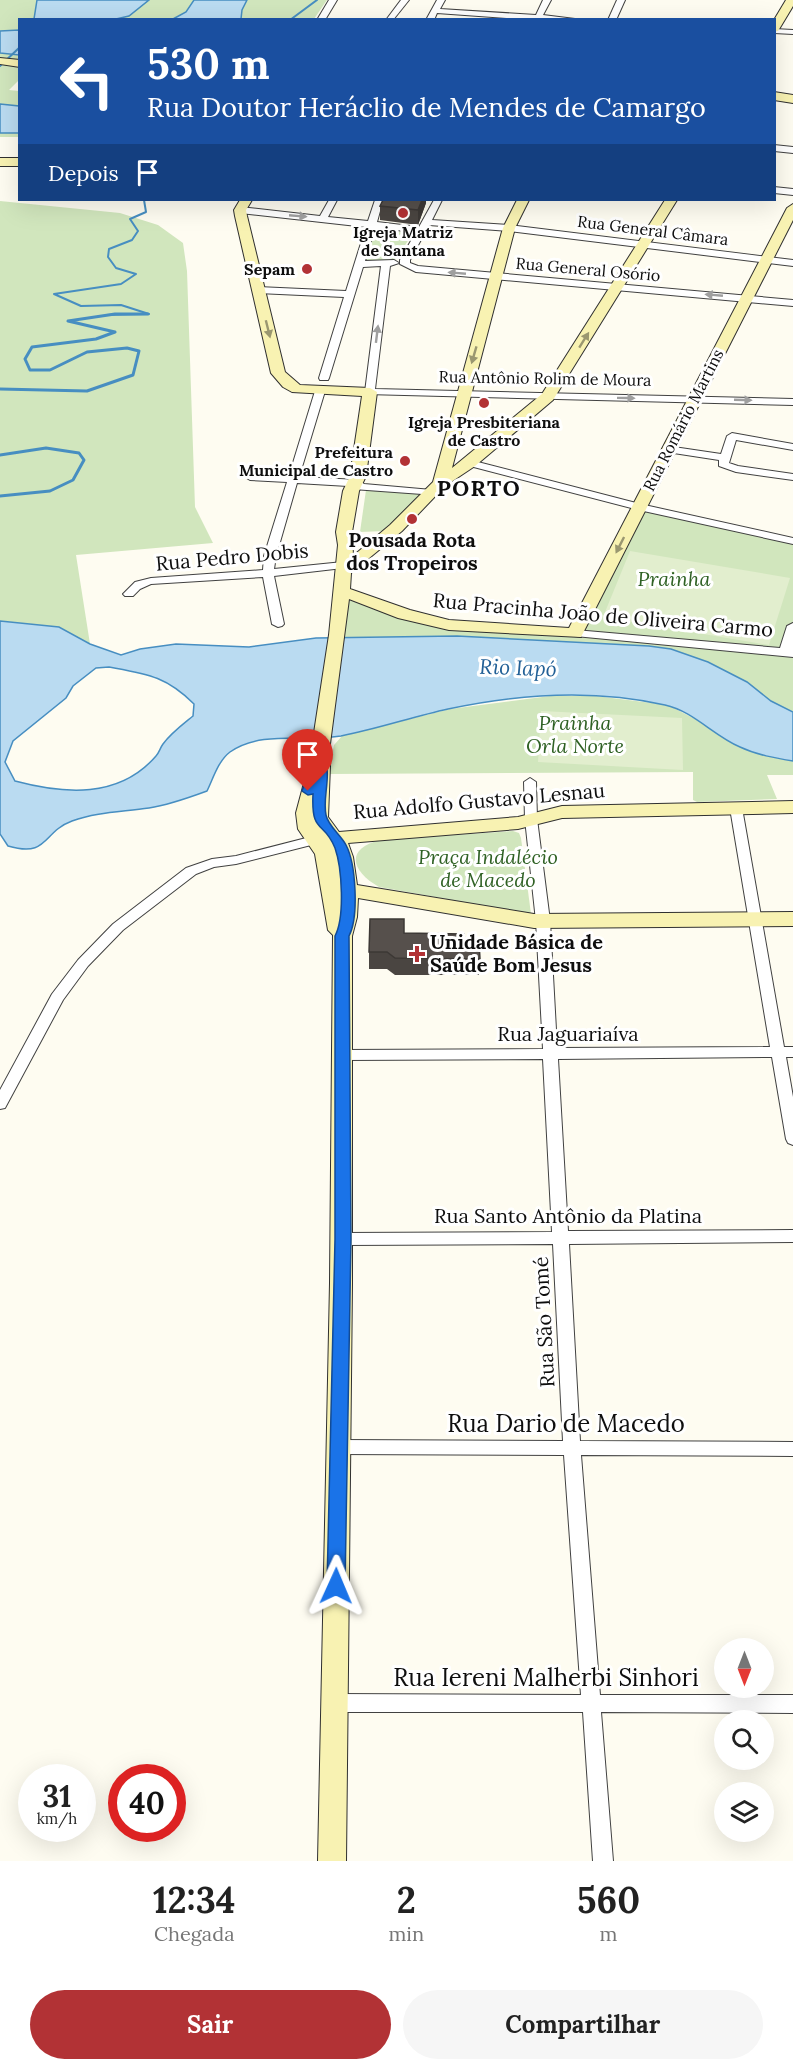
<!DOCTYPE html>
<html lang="pt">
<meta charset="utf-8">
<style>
:root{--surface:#fff;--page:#f6f6f6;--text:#222;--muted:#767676;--accent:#b23235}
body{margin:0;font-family:Lora,serif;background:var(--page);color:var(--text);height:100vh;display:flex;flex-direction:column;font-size:22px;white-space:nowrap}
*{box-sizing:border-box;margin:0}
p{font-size:20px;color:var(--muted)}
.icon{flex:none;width:33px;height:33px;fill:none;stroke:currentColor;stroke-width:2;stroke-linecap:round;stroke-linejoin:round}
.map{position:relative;height:1861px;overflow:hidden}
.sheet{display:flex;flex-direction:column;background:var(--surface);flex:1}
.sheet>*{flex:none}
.hud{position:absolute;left:18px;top:18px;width:758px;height:183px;border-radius:0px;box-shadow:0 6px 24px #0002;background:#1a4fa0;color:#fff;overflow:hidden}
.needle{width:39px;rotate:180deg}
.controls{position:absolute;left:714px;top:1638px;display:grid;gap:12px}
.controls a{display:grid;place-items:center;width:60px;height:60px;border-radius:50%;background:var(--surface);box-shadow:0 6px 24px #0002;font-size:30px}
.speed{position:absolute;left:18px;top:1764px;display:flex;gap:12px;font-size:30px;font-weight:700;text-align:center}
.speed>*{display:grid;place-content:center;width:78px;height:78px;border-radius:50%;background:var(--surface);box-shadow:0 6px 24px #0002;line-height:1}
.speed small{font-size:15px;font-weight:400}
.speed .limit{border:9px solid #d22;background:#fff;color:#111}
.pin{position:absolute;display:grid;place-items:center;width:51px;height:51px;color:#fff;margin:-62px -26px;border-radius:50% 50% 50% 0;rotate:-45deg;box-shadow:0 0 6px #0007}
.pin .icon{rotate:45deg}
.me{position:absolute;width:66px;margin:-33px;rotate:1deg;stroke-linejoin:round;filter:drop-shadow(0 0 4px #0008)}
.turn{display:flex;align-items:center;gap:21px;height:126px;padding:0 30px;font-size:27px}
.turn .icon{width:78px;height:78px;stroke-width:2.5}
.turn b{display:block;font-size:42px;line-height:51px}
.then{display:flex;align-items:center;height:57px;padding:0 30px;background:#0003;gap:12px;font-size:22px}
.eta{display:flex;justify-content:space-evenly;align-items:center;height:102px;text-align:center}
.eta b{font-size:36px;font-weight:700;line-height:42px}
.action{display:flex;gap:12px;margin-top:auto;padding:12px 30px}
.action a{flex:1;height:69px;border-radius:36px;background:var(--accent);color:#fff;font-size:24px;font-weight:700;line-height:69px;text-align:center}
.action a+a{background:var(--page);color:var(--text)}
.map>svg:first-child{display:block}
</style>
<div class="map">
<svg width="793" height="1861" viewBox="0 0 793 1861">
<rect width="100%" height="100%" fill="#fefcf1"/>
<!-- green -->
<g fill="#d1e6bd">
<polygon points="0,0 327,0 314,19 20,20 19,80 9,90 19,91 19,137 0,137"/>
<polygon points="0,201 120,213 158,225 183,243 187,271 195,507 213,543 76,555 90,644 59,627 0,621"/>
<polygon points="373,229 413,233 394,262 364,262"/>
<polygon points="366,490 427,494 385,531 360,532"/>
<polygon points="641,508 793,544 793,651 581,631"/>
<polygon points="344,597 401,616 793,654 793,712 771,701 747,682 708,662 671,649 649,646 457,636 340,638"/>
<polygon points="550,696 596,696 668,705 766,756 793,761 793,775 767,775 777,799 697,802 693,800 693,772 328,774 334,745 342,736 450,709"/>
<path d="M513 831 519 833 521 838 531 914 379 887C352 872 344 849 380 840Z"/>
</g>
<!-- pitch -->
<g fill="#e2eece">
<polygon points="630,551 790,578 769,645 603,617"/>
<polygon points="541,711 682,718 683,770 538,762"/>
</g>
<!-- water -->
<g fill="#badbf1" stroke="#478ec1" stroke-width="1.5" fill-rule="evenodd">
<polygon points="37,0 149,0 129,16 116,19 34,19"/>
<polygon points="194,0 247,0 242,10 241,19 173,19 186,12"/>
<polygon points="19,30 19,55 0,53 0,31"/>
<polygon points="0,104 19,106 19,133 0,133"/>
<path d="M0 621 59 627 90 644 121 655 140 649 176 644 249 647 316 638 457 636 649 646 671 649 708 662 747 682 771 701 793 712V761C775 758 757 755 740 747 714 736 693 711 665 705 595 689 518 694 448 709 412 717 377 729 341 736 306 742 261 730 230 752 218 761 213 779 207 791 188 798 169 805 149 808 122 812 97 812 72 821 42 832 49 858 8 846L0 834ZM109 667C147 674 166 676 194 704L193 716C182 725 171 733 163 744 160 748 159 753 156 756 119 799 64 794 15 781L5 762 13 741 66 698 73 686 96 668Z"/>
</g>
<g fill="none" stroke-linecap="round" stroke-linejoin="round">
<!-- stream-far1 -->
<g stroke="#478ec1" stroke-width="2">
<polyline points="290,20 317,0"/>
<polyline points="0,66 20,47"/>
<polyline points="106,315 149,314 121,305 81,306 54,294 121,284 136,274 116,268 108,257 109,249 132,240 138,231 130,219 146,212 144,200"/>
</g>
<!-- stream -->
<g stroke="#478ec1" stroke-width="3">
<polyline points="0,389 87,391 133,375 139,351 127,348 87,352 50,370 30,370 25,359 32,347 96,339 115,332 68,321 115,314 148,314"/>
<polyline points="0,455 46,448 79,453 84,460 73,480 50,491 0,496"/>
</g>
<!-- street casing -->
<g stroke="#414141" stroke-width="2">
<g id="street">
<polygon points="329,0 337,0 325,20 317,20"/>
<polygon points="401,0 409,0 393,20 386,20"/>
<polygon points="437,0 445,0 440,9 536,15 543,0 551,0 543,15 583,20 533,20 437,13 434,20 426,20"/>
<polygon points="617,0 625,0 616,20 608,20"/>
<polygon points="774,29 793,30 793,34 774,33"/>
<polygon points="774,145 793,147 793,153 774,151"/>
<polygon points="774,187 793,189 793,195 774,193"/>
<polygon points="329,200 337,200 328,217 368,221 375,200 383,200 377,222 419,227 434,200 442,200 432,220 509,225 793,260 793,266 509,231 429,225 410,260 410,263 418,266 793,300 793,306 416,272 400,264 400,260 416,232 375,228 365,261 394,260 399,263 390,266 375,389 793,399 793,405 366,394 365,392 381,266 363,267 329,378 328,380 320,380 319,378 344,297 258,293 253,290 258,287 346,291 366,227 240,213 236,210 240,207 320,216"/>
<polygon points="320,388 325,391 299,477 359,480 364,484 432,490 436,491 436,495 353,489 348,486 297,483 276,556 274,569 343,562 349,565 343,568 274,576 284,624 282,626 278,627 272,624 263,577 151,584 140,589 133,596 125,596 123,594 135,582 151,578 263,570 264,556 287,482 250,480 245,477 250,474 289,476 315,391"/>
<polygon points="732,433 793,444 793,450 736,440 729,463 738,466 793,474 793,480 736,472 719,466 719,460 667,452 662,449 667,446 721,454 727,436"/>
<polygon points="470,460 640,504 793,538 793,544 639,510 466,465 466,461"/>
<polygon points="793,623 793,657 575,636 569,633 575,630 780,648 787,626"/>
<polygon points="530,778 536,782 537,819 550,921 557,1048 770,1047 730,808 736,804 742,808 784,1047 793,1047 793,1057 786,1057 793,1097 793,1145 788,1143 786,1139 772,1057 558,1059 568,1231 793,1230 793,1242 569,1244 580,1441 793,1442 793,1456 581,1455 600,1695 793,1695 793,1713 601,1712 613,1861 593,1861 583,1712 334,1712 327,1709 325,1703 327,1697 334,1694 581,1695 564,1455 338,1454 332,1452 330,1447 332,1442 338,1440 563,1441 553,1244 343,1245 338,1243 335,1239 338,1235 343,1233 552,1232 543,1059 343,1060 338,1059 336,1055 338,1051 343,1050 543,1049 536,921 525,819 524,782"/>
<polygon points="314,836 320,840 319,843 236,864 214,867 196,874 123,930 88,966 63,1000 5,1108 0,1109 0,1090 52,994 78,960 113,924 186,868 212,859 236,856"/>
</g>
</g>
<!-- secondary casing -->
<g stroke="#303030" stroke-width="2">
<g id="secondary">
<polygon points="786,0 793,0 793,6 778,31 774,32 774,20"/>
<polygon points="0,58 20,60 20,67 0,64"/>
<polygon points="774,92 793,95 793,103 774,100"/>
<rect x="0" y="158" width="20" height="8"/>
<polygon points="240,200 252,200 246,210 247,216 285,372 300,385 370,388 377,392 366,476 359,491 352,532 353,556 390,525 433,482 503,228 517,200 529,200 515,228 452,468 542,394 665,200 677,200 553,400 475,466 445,486 402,531 351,573 350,589 410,610 449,620 569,628 787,208 793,204 793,220 581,637 449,630 398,618 349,599 328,759 330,766 328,817 339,832 518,817 562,806 793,801 793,813 562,818 518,829 348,843 353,857 357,885 534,914 793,912 793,926 534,928 358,898 357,917 352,936 352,1283 346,1861 318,1861 330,1283 333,935 328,930 315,854 298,829 296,813 304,783 310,781 312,766 310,759 329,635 338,545 336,532 343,491 350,476 362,396 292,392 283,387 271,373 235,216 234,210"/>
</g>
</g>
<!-- street -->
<use href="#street" fill="#fff" fill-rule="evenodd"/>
<!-- secondary -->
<use href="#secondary" fill="#f8f2b2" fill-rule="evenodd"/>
</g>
<!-- wall -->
<g fill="#4a4541">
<polygon points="426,203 418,225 380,220 380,206"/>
<polygon points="404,933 465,942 480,959 479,975 395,975 387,969 369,969 369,952"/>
</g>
<!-- shaded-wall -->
<polygon fill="#3c3835" points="422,200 426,200 426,203 418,225 418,210"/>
<!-- building -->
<g fill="#56504c" stroke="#3c3835" stroke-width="1.5">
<polygon points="383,200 422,200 418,210 380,206"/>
<polygon points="370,919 404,919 404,933 464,934 465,942 479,942 480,959 395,958 387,952 369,952"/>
</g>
<!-- one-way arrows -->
<defs><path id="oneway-solid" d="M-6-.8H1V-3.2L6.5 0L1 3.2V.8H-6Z" transform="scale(1.5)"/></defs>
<g fill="#9f9f9f">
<use href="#oneway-solid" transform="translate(298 216) rotate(5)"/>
<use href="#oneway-solid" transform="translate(457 273) rotate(-175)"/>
<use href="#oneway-solid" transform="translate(714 295) rotate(-175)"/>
<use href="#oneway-solid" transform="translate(377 334) rotate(-83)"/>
<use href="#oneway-solid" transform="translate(626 398) rotate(1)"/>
<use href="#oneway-solid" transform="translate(743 400) rotate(2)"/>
</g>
<g fill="#9a9770">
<use href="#oneway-solid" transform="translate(268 329) rotate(76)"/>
<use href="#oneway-solid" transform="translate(584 340) rotate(-58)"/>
<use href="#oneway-solid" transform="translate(474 355) rotate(106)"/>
<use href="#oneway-solid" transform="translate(620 545) rotate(117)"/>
</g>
<!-- route -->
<path fill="#1a73e8" stroke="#114b97" stroke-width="1.5" d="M319 755 323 756C333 774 322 796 326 815 328 826 341 835 346 845 356 864 359 917 349 936L351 1239 345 1586 342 1592 336 1594 330 1592 327 1586 335 1239V936C345 917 342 868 335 848 324 820 311 835 313 794L308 795 302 791 313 759Z"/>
<!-- markers -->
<g fill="#b23235" stroke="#fff" stroke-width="2">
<circle cx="403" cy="213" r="6"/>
<circle cx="307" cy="269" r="6"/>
<circle cx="484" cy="403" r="6"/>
<circle cx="405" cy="461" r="6"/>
<circle cx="412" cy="519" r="6"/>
<path d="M414 945h6v6h6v6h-6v6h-6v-6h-6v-6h6z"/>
</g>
<g text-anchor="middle" stroke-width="6" stroke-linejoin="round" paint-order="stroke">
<!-- far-street labels -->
<g font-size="16" fill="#0e0e0e" stroke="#fff">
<text transform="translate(653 230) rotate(7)" y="6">Rua General Câmara</text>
<text transform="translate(588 269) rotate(5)" y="6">Rua General Osório</text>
<text transform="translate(545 378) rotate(1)" y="6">Rua Antônio Rolim de Moura</text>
<text transform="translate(683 420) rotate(-63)" y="6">Rua Romário Martins</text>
</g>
<!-- far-poi labels -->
<g font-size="16" font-weight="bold" fill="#0e0e0e" stroke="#fff">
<text x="403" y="238">Igreja Matriz<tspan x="403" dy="18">de Santana</tspan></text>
<text x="295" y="275" text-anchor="end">Sepam</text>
<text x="484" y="428">Igreja Presbiteriana<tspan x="484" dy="18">de Castro</tspan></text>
<text x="393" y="458" text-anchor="end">Prefeitura<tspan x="393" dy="18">Municipal de Castro</tspan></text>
</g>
<!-- poi labels -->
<g font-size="20" font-weight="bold" fill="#0e0e0e" stroke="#fff">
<text x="412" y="547">Pousada Rota<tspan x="412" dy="23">dos Tropeiros</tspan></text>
<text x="430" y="949" text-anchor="start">Unidade Básica de<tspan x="430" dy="23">Saúde Bom Jesus</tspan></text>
</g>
<!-- street labels -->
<g font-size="20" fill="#0e0e0e" stroke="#fff">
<text transform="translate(232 557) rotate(-5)" y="7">Rua Pedro Dobis</text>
<text transform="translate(603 615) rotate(5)" y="7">Rua Pracinha João de Oliveira Carmo</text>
<text transform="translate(479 801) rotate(-5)" y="7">Rua Adolfo Gustavo Lesnau</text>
<text x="568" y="1041">Rua Jaguariaíva</text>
<text x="568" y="1223">Rua Santo Antônio da Platina</text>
<text transform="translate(544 1322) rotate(-93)" y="7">Rua São Tomé</text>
</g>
<!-- park labels -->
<g font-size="20" font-style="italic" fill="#2f6124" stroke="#fff">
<text x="674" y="586">Prainha</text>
<text x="575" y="730">Prainha<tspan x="575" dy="23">Orla Norte</tspan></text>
<text x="488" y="864">Praça Indalécio<tspan x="488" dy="23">de Macedo</tspan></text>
</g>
<!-- water labels -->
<g font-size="21" font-style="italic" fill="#226096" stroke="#fff">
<text transform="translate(518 668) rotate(2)" y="7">Rio Iapó</text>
</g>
<!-- far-district labels -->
<g font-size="22" font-weight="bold" letter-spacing="1.5" fill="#0e0e0e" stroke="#fff">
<text x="479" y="496">PORTO</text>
</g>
<!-- near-street labels -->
<g font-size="24" fill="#0e0e0e" stroke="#fff">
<text x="566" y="1432">Rua Dario de Macedo</text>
<text x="546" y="1686">Rua Iereni Malherbi Sinhori</text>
</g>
</g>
</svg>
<div class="controls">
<a><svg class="needle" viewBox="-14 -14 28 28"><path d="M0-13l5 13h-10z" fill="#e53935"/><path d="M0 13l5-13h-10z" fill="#767676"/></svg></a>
<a><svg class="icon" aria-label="search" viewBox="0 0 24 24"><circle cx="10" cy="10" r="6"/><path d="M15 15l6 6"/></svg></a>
<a><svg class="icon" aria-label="layers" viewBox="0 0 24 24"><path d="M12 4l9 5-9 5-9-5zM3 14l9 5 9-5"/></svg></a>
</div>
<div class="speed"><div>31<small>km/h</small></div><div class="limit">40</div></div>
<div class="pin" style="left:308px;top:791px;background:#d93025"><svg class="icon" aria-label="arrive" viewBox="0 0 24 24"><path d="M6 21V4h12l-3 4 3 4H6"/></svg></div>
<svg class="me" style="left:336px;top:1586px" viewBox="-20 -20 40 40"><path d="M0-17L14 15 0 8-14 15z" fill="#1a73e8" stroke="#fff" stroke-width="4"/></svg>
<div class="hud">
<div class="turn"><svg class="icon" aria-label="left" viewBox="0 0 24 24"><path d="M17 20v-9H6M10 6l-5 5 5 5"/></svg><div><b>530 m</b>Rua Doutor Heráclio de Mendes de Camargo</div></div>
<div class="then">Depois<svg class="icon" aria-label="arrive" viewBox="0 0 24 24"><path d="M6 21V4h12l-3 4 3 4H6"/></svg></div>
</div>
</div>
<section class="sheet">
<div class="eta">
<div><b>12:34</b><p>Chegada</p></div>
<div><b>2</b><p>min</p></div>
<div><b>560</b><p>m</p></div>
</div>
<div class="action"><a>Sair</a><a>Compartilhar</a></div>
</section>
